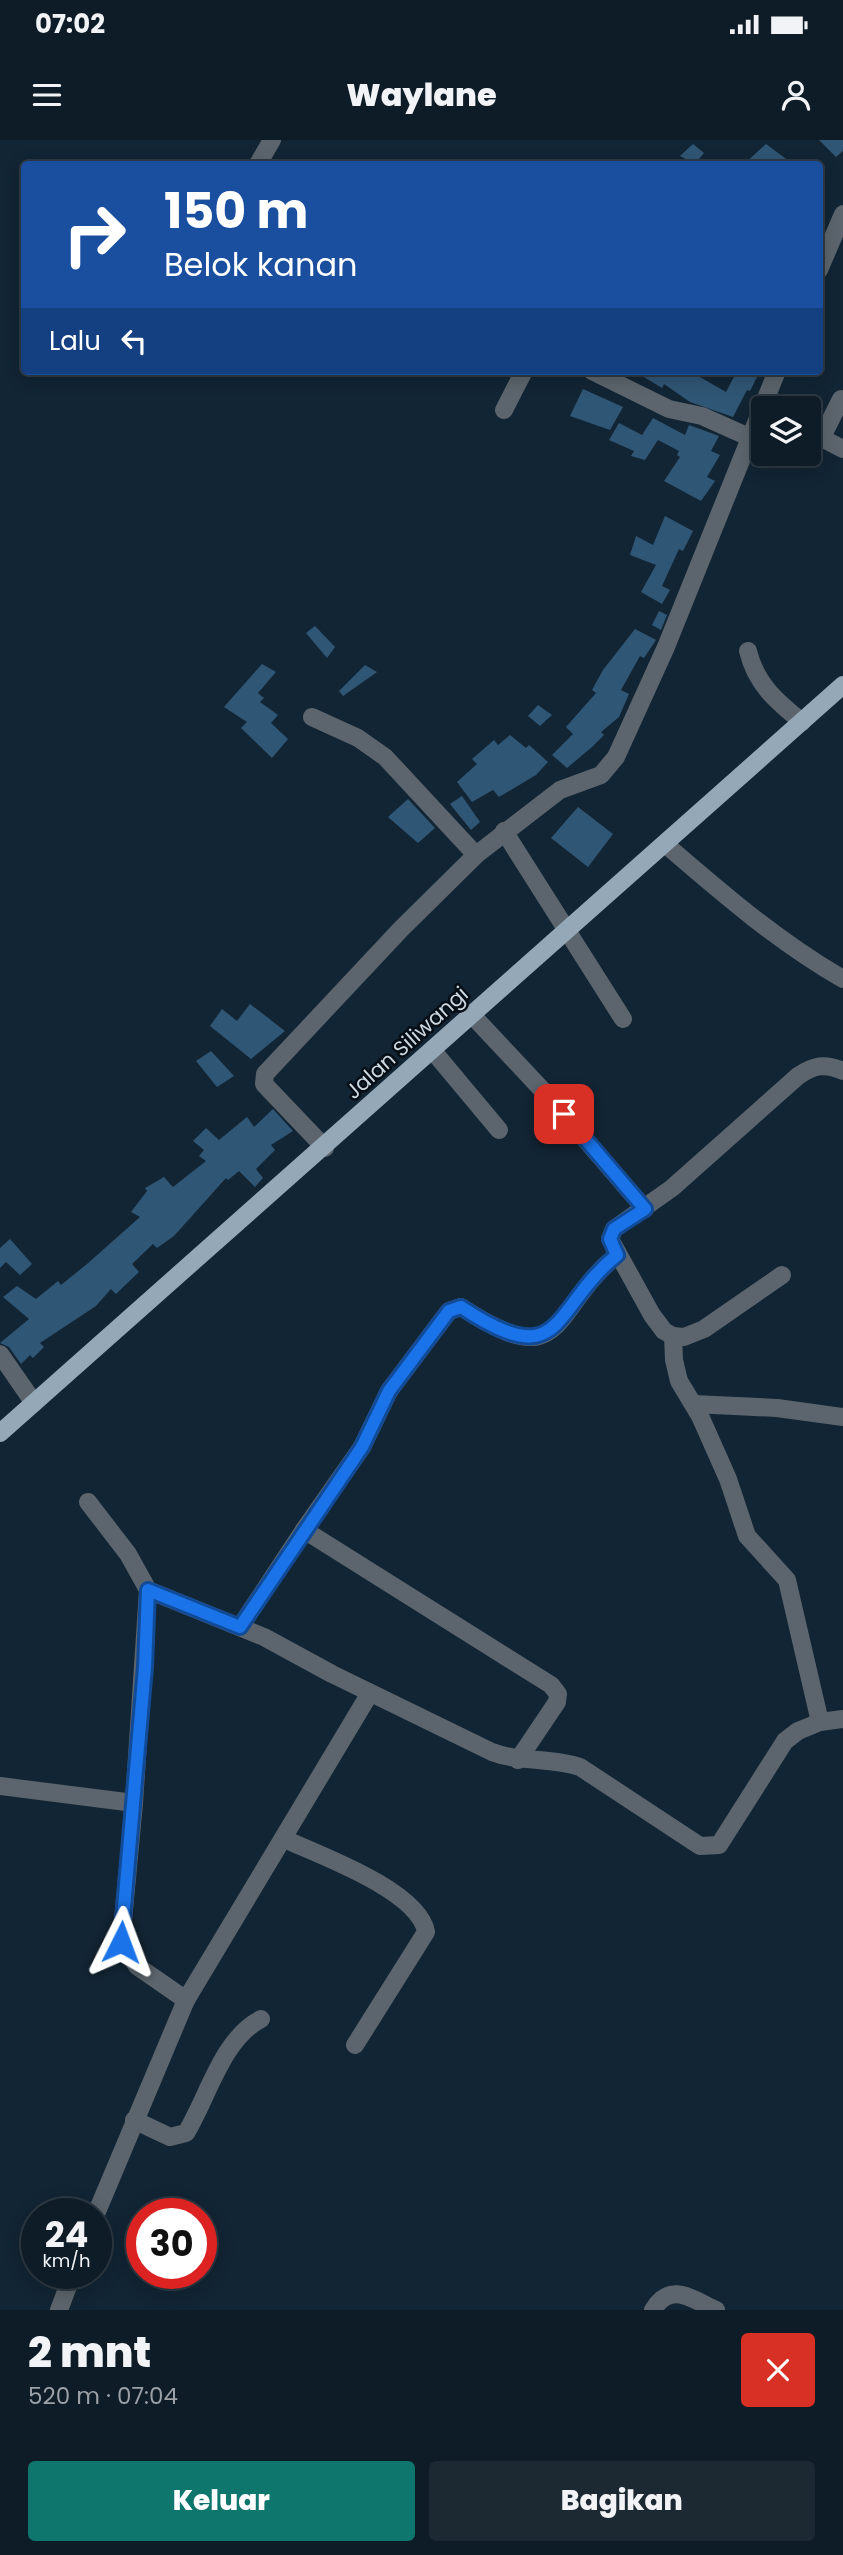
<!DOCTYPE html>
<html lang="id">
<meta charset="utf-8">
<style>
:root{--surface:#0e1c27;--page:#1c2933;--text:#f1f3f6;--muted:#9ba1a7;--line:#2e3a44;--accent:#0f766e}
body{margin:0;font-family:Poppins,sans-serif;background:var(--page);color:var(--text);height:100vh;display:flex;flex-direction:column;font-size:26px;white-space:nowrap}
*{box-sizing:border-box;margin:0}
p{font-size:23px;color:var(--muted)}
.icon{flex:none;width:38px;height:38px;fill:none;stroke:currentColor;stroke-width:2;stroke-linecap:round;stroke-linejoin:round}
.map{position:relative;height:2170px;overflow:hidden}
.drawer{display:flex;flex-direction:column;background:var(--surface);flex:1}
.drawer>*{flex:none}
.banner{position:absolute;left:21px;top:21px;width:802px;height:214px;border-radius:7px;box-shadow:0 4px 18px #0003,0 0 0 2px var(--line);background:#1a4fa0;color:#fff;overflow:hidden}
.buttons{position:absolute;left:751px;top:256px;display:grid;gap:14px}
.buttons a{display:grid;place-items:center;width:70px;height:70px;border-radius:7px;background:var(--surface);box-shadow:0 4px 18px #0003,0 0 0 2px var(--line);font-size:35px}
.speed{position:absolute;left:21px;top:2058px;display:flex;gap:14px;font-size:35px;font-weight:700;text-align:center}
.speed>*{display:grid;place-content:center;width:91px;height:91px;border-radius:50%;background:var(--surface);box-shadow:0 4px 18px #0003,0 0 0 2px var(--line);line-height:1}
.speed small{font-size:18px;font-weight:400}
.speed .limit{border:10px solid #d22;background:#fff;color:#111}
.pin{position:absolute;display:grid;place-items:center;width:60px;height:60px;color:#fff;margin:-30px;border-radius:14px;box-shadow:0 4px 10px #0006}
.me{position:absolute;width:77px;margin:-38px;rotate:3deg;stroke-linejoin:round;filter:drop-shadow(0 0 5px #0008)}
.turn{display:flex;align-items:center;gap:24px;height:147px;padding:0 28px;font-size:32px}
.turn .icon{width:91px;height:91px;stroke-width:2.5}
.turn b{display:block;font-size:49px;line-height:60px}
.then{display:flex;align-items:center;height:66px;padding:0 28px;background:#0003;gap:14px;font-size:26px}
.round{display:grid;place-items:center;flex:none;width:74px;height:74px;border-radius:7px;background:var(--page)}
.headline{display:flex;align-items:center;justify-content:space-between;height:119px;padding:0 28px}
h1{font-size:42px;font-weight:800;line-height:52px}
.button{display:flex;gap:14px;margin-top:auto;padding:14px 28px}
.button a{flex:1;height:80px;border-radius:7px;background:var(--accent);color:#fff;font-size:28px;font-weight:800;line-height:80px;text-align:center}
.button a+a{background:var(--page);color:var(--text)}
.status{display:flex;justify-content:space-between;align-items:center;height:49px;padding:0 35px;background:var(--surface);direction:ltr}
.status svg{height:19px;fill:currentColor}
header{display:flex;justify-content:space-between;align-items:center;height:91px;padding:0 28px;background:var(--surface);font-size:32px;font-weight:800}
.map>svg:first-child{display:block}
</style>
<div class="status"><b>07:02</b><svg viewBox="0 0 49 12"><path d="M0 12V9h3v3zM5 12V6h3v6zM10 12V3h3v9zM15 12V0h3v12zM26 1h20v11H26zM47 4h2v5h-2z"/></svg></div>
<header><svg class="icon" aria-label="menu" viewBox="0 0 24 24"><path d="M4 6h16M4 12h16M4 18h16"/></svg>Waylane<svg class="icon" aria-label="person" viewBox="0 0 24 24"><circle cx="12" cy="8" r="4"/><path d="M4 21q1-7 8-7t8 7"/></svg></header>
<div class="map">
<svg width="843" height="2170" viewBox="0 0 843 2170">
<rect width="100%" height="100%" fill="#122534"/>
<!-- building -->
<g fill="#305675">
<polygon points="819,0 843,0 843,11 836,17"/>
<polygon points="693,4 704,13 695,24 680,16"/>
<polygon points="766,4 793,24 744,24"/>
<polygon points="634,231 704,231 700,237 726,252 737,231 747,231 757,237 750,251 747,250 733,277 690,262 664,244 662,248"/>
<polygon points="583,249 623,267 610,290 570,276"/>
<polygon points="653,278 685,295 689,285 719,296 711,311 720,315 707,337 715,341 701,361 664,341 680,317 677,315 679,311 658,300 645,320 631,316 634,311 609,300 619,283 642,295"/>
<polygon points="665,376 693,391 683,411 679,409 662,446 670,450 662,464 641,452 656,425 630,415 636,396 653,405"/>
<polygon points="659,471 667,475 661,490 652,485"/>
<polygon points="315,486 335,507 327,518 306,493"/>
<polygon points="635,489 656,500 644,518 640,516 621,550 629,554 619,577 601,592 604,595 592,607 567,628 552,615 573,594 566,587 596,553 592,550 603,530"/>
<polygon points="262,524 276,532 258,553 264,558 260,562 278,575 271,583 288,599 272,618 241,588 247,582 224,567"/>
<polygon points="365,525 377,532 343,556 339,551"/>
<polygon points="538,565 552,575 540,586 528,576"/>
<polygon points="510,595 526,608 529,605 548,622 536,635 499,657 493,650 472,662 457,642 477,624 472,619 494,600 498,605"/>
<polygon points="462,656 480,682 471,690 450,664"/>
<polygon points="408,659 435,688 418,703 388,677"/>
<polygon points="578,667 613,694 588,727 551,698"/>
<polygon points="250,864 285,891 251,919 210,886 222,869 237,881"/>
<polygon points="211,911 234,936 217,947 196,921"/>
<polygon points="273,969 293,991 271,1005 275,1010 256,1029 263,1038 255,1047 239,1031 228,1040 226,1038 174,1096 157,1108 153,1104 132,1124 139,1132 116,1154 111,1149 96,1166 40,1203 44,1207 33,1218 30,1215 21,1224 9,1207 0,1203 29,1179 3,1157 17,1146 36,1159 58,1141 61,1145 87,1124 140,1077 131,1072 147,1051 145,1048 164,1037 173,1047 206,1021 199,1016 204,1010 193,1001 206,988 219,1000 247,977 254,987"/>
<polygon points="10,1099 32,1124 20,1135 6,1122 0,1128 0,1108"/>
</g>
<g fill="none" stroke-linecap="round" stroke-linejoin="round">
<!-- minor -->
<g stroke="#5c656d" stroke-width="18">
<polyline points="258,24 272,0"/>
<polyline points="819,130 843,74"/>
<polyline points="592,231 669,269 702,276 751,298"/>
<polyline points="504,270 524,231"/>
<polyline points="808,291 843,309"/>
<polyline points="822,297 841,259"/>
<path d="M748 511C756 544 776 561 802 582"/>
<polyline points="312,577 358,598 385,617 476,715"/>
<polyline points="504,691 623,879"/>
<path d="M665 704C722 753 777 801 843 839"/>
<polyline points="472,875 547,955 645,1069"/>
<polyline points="433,911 499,990"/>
<polyline points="325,1008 264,944 265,934 401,789 476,715 560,650 601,635 616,617 666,507 777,231"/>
<path d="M782 1135 704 1189 684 1197 673 1196 664 1191 652 1175 610 1099 614 1089 672 1048 798 936C814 925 825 923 843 931"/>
<polyline points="673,1196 674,1220 679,1241 700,1276 728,1339 747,1396 787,1440 820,1582 843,1579"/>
<polyline points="0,1214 34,1263"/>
<polyline points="693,1264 777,1268 843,1277"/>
<polyline points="88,1362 128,1414 148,1450 134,1663"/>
<path d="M304 1390 362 1307 389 1251 449 1171 461 1167C568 1237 549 1170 617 1115"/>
<path d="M148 1450 264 1497 332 1534 492 1612C521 1623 551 1617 580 1627L700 1706 719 1705 785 1601 798 1591 820 1582"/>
<polyline points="240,1487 304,1390 551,1545 558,1554 557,1562 518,1620"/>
<polyline points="0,1646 134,1663 121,1802 137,1826 186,1860 96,2074"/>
<path d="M284 1699C320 1715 419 1751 426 1792L355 1905"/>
<polyline points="186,1860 370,1553"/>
<path d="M134 1980 170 1997 186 1993C208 1957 222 1899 261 1879"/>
<polyline points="59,2170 73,2133"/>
<path d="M653 2170C670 2141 692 2159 716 2170"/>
</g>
<!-- major -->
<polyline stroke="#94a8b8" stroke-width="18" points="0,1293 843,545"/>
</g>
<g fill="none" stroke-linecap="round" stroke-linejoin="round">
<!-- route casing -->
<g stroke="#114b97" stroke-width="18">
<path id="route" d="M121 1802 145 1527 148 1450 240 1487 362 1307 389 1251 449 1171 461 1167C565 1236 550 1169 617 1115L610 1099 614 1089 645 1069 564 974"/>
</g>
<!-- route -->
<use href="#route" stroke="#1a73e8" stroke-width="12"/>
</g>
<g text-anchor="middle" stroke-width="5" stroke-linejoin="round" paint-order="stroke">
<!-- street labels -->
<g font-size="21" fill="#cbd7e1" stroke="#060d14">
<text transform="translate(407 903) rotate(-42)" y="7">Jalan Siliwangi</text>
</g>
</g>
</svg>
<div class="buttons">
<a><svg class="icon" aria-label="layers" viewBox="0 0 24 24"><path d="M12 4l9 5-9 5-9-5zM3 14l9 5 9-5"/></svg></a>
</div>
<div class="speed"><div>24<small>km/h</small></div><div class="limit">30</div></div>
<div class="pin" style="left:564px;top:974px;background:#d93025"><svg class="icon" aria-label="arrive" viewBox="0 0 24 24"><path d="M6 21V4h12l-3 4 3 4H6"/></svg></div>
<svg class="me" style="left:121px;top:1802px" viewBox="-20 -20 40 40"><path d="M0-17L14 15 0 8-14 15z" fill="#1a73e8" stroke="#fff" stroke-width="4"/></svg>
<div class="banner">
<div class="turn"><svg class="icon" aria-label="right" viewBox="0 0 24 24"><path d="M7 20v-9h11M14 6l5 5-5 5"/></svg><div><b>150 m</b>Belok kanan</div></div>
<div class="then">Lalu<svg class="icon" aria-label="left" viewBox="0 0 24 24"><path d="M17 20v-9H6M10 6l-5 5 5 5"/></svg></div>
</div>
</div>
<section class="drawer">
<div class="headline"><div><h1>2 mnt</h1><p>520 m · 07:04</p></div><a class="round" style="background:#d93025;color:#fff"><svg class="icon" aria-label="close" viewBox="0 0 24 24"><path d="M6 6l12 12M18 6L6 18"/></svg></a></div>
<div class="button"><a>Keluar</a><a>Bagikan</a></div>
</section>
